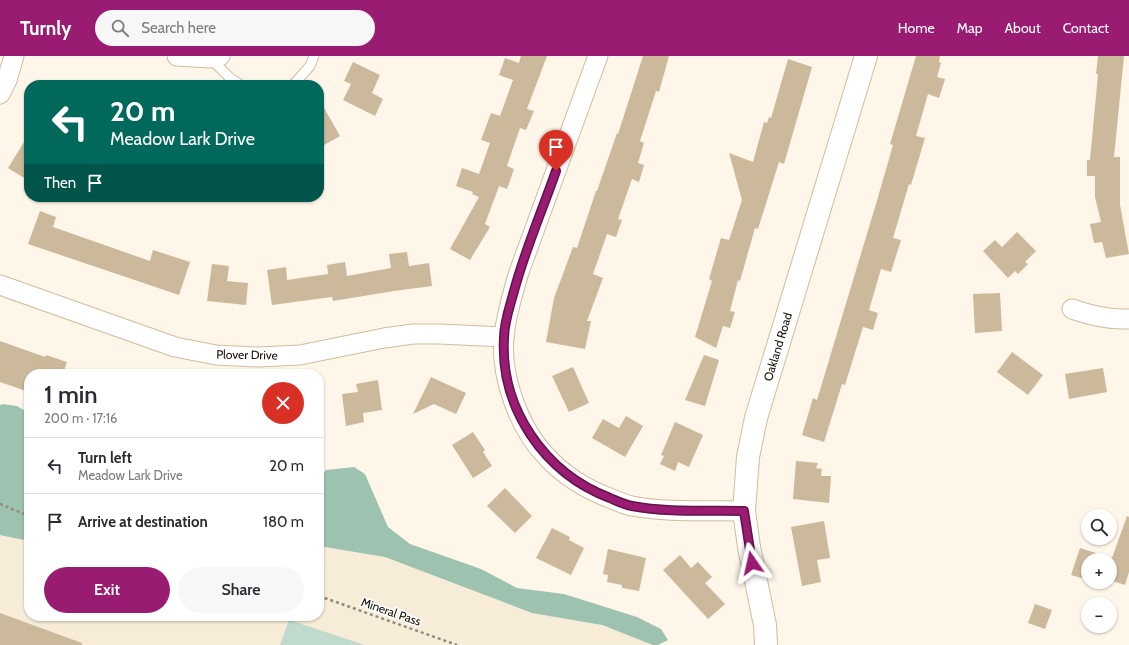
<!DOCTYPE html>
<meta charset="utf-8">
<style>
:root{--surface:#fff;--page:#f7f7f7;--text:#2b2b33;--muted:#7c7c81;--line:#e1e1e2;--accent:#991b72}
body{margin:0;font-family:Cabin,sans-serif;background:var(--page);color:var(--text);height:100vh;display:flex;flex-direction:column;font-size:15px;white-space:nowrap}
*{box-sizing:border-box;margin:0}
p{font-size:13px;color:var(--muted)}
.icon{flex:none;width:22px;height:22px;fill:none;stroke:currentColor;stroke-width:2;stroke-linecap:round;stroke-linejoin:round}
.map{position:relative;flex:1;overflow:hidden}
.sheet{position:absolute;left:24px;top:313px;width:300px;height:252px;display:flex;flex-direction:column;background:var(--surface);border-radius:16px;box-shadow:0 1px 3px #0004}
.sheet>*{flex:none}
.top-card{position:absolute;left:24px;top:24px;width:300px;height:122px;border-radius:16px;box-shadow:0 1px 3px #0004;background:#00695c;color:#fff;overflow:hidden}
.controls{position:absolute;left:1081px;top:453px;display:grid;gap:8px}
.controls a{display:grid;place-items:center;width:36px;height:36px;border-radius:50%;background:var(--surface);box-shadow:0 1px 3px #0004;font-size:20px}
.pin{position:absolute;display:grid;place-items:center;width:34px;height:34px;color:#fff;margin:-41px -17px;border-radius:50% 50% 50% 0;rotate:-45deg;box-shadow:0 0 4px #0007}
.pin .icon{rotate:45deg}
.me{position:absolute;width:44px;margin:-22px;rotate:349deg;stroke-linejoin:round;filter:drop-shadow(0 0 3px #0008)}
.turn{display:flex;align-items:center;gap:14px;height:84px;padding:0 20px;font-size:18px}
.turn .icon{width:52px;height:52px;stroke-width:2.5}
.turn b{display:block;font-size:28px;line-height:34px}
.then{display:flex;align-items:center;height:38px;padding:0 20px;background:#0003;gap:8px;font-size:15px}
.round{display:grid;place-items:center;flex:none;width:42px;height:42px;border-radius:21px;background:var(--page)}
.headline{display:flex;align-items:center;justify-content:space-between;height:68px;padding:0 20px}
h1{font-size:24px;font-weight:600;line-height:30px}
.primary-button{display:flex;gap:8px;margin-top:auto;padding:8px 20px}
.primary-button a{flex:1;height:46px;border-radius:24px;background:var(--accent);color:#fff;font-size:16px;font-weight:600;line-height:46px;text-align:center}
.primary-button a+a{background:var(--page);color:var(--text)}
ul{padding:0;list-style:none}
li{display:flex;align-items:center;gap:12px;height:56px;padding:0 20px;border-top:1px solid var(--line)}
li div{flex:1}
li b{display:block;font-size:15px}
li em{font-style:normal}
header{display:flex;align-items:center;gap:24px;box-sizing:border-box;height:56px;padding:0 20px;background:var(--accent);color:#fff}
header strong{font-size:19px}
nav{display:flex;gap:22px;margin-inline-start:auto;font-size:14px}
.search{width:280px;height:36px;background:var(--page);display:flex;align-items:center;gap:10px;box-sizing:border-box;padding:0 14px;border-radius:22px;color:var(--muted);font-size:15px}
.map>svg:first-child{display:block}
</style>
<header>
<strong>Turnly</strong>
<div class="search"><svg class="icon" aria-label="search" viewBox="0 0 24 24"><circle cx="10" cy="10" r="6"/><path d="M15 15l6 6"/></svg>Search here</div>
<nav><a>Home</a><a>Map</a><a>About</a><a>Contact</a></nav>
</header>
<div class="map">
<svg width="1129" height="589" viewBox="0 0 1129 589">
<rect width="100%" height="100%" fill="#fef6e9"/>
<!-- education -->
<polygon fill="#f7ecd7" points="0,357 29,367 29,560 319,560 319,470 656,589 0,589"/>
<!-- green -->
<polygon fill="#c0dacd" points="289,564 362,588 364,589 280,589"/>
<!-- forest -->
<g fill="#9dc2b0">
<polygon points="3,348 17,350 29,357 29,485 0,479 0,349"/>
<polygon points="354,411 365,418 388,471 410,488 481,513 517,532 564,538 637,561 661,573 668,584 658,589 653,589 602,569 532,557 385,501 319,490 319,422 326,414"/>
</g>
<!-- building -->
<g fill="#ccb99b">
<polygon points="521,0 547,0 527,53 534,55 526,74 520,72 507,110 514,113 507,133 499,130 485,168 490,171 470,204 450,193 479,141 472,138 473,136 456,130 462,112 479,118 490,87 481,84 491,57 500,60 513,24 499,19 505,2 519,7"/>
<polygon points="643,0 669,0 659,36 656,35 640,85 644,87 638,107 644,109 639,126 632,123 618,163 622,164 616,181 607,178 593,218 603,222 587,265 591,265 585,293 546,286 554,242 573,191 577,192 596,135 597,135 617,77 618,78"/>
<polygon points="916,0 940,0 939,6 941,7 937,21 945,23 939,42 928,38 916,80 925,82 911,129 909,128 893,182 901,184 891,216 881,213 869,254 878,257 873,274 863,271 845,329 842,328 824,386 802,379 813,342 817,344 841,264 876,148 893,89 890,88"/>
<polygon points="1098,0 1124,0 1114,101 1120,101 1120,149 1129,198 1106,202 1102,186 1094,187 1090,168 1101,166 1095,141 1095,120 1087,120 1087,104 1090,104 1098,18 1096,18"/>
<polygon points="788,3 812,11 784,108 779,106 758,173 755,172 740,225 738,224 730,255 735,256 730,272 723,270 716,292 695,281 712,225 709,223 721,182 729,184 742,144 729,97 753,106 764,66 767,67 769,61 771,62"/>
<polygon points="353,6 380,19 372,37 383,43 375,60 343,44 351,28 344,25"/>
<polygon points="319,43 340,80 319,92"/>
<polygon points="29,78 29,125 8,112"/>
<polygon points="40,155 56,161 53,171 150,205 153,194 190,206 179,239 28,188"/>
<polygon points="1017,176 1036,195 1025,206 1028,208 1018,218 1015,215 1008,222 983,195 995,184 1002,191"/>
<polygon points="407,196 409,210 429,207 432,230 394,235 333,245 332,241 272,249 267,214 286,211 287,224 328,218 327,209 345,206 347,220 391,212 389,198"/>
<polygon points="212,208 229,210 227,225 248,227 246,249 207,245"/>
<polygon points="1000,237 1002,275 975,277 973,238"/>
<polygon points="0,285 45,301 46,299 67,306 63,318 29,318 29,336 0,326"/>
<polygon points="1012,296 1043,319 1028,339 997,316"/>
<polygon points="704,299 719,304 705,350 685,344"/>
<polygon points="573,311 589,347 569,356 552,320"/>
<polygon points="1103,312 1107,336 1069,343 1065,318"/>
<polygon points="431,321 466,337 456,358 434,348 413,358"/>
<polygon points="378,324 382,354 363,357 364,366 346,370 342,338 358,336 356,328"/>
<polygon points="626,360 643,370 625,401 592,382 603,363 619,372"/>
<polygon points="675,366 703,379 689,411 678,406 675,415 660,408 664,400 661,399"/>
<polygon points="473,376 485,394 483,396 492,410 473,422 452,389"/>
<polygon points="796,405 818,407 816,412 822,413 821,420 831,420 829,447 793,443"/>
<polygon points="505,432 532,460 515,477 487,450"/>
<polygon points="1127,460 1129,461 1129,516 1125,529 1110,524 1110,504 1088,504 1088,524 1071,519 1080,492 1112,502"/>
<polygon points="824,465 830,502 817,504 821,526 802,530 791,471"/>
<polygon points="552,472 570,481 569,484 584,492 571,519 536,502"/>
<polygon points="608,493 646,502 639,535 622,532 622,529 607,526 608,519 603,518"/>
<polygon points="680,499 691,512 698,506 712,521 705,527 725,548 708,563 663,514"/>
<polygon points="1035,548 1052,554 1045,573 1028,567"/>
<polygon points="0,557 82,587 82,589 0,589"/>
</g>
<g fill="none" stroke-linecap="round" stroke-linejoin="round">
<!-- lane casing -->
<g stroke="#d0bd9e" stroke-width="11">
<g id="lane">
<polyline points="210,2 229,21 241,29"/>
<polyline points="293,29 310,10 314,0"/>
</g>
</g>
<!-- street casing -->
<g stroke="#d0bd9e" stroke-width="21">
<g id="street">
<polyline points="177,0 210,2 220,0"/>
<path d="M598 0 519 216C513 237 506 258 504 281 500 320 519 372 546 400 564 420 588 434 612 443 618 445 625 449 632 450 668 457 707 454 744 455"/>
<polyline points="0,38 7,24 14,0"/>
<polyline points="0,229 175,291 216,299 258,301 300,299 384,282 413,278 439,278 504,281"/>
<path d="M1072 253C1092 260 1109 264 1129 263"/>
</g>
</g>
<!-- secondary casing -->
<g stroke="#d0bd9e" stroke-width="24">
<polyline id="secondary" points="766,589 765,569 749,491 744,455 748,401 756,362 866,0"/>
</g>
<!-- path -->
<g stroke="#928a7f" stroke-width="2.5" stroke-dasharray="3 3" stroke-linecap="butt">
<polyline points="0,448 29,460"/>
<polyline points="319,540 457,589"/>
</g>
<!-- lane -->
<use href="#lane" stroke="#fff" stroke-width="9"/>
<!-- street -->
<use href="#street" stroke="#fff" stroke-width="19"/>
<!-- secondary -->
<use href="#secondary" stroke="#fff" stroke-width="22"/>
</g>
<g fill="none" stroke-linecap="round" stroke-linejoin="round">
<!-- route casing -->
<g stroke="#63124a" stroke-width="10">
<path id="route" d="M556 115C542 155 525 194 514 235 510 250 504 266 504 282 500 352 544 417 610 442 617 445 625 449 632 450 669 457 707 454 744 455L752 507"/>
</g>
<!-- route -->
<use href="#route" stroke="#991b72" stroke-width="7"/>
</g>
<g text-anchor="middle" stroke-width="3.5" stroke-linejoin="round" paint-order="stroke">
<!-- street labels -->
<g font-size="12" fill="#171006" stroke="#fff">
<text transform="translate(778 291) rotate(-73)" y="4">Oakland Road</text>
<text transform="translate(247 299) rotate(1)" y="4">Plover Drive</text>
<text transform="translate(391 556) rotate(19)" y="4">Mineral Pass</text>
</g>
</g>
</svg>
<div class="controls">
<a><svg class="icon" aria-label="search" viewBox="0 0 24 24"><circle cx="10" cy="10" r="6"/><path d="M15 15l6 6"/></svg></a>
<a>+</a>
<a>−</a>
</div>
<div class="pin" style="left:556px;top:115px;background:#d93025"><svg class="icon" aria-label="arrive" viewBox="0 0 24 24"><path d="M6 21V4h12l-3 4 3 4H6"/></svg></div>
<svg class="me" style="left:752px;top:507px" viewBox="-20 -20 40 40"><path d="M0-17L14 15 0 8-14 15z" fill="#991b72" stroke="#fff" stroke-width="4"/></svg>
<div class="top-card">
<div class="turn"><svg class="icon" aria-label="left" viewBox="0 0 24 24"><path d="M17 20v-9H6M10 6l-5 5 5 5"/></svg><div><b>20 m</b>Meadow Lark Drive</div></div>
<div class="then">Then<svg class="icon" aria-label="arrive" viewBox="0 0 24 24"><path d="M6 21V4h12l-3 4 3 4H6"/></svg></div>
</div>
<section class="sheet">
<div class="headline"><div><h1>1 min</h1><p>200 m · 17:16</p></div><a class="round" style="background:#d93025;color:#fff"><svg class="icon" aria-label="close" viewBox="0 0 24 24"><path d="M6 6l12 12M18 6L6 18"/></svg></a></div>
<ul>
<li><svg class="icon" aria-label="left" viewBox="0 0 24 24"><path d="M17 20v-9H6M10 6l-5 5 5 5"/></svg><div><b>Turn left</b><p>Meadow Lark Drive</p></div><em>20 m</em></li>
<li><svg class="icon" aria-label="arrive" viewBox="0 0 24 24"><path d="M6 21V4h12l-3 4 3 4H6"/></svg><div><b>Arrive at destination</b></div><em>180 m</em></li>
</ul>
<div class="primary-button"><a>Exit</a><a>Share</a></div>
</section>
</div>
